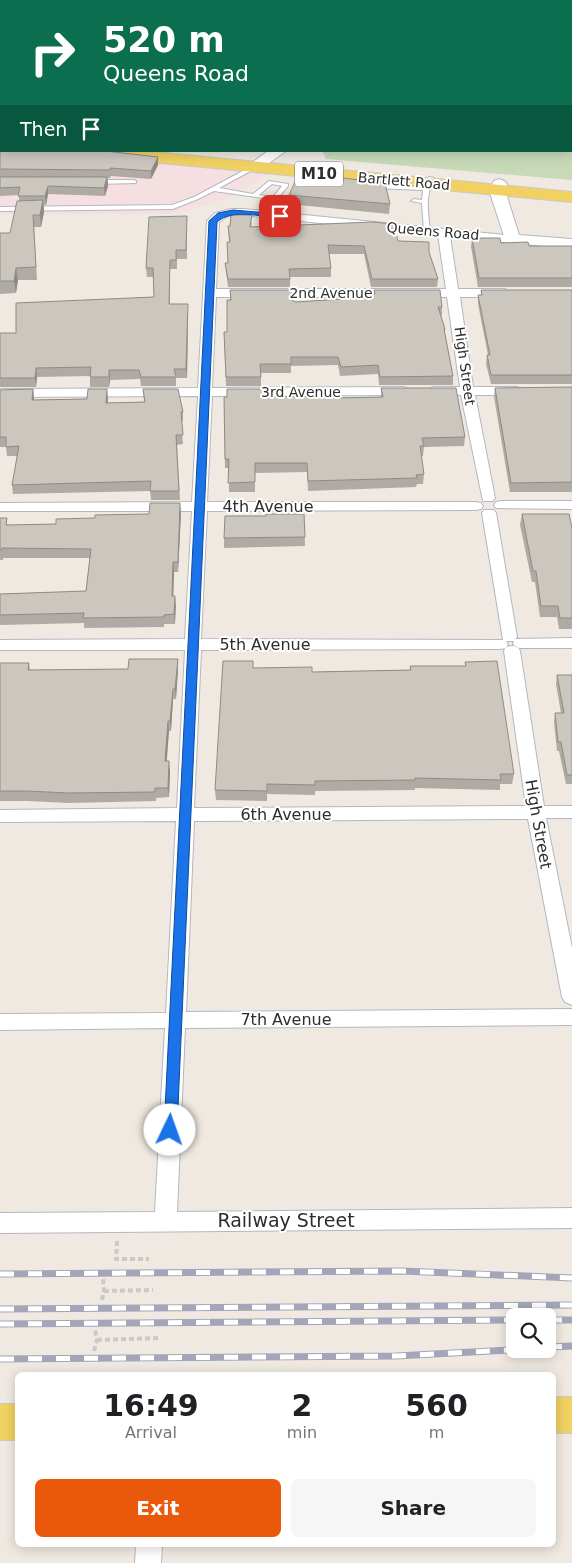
<!DOCTYPE html>
<style>
:root{--surface:#fff;--page:#f6f6f6;--text:#202124;--muted:#757577;--accent:#ea580c}
body{margin:0;font-family:"DejaVu Sans",sans-serif;background:var(--page);color:var(--text);height:100vh;display:flex;flex-direction:column;font-size:19px;white-space:nowrap}
*{box-sizing:border-box;margin:0}
p{font-size:16px;color:var(--muted)}
.icon{flex:none;width:28px;height:28px;fill:none;stroke:currentColor;stroke-width:2;stroke-linecap:round;stroke-linejoin:round}
.map{position:relative;flex:1;overflow:hidden}
.sheet{position:absolute;left:15px;top:1372px;width:541px;height:175px;display:flex;flex-direction:column;background:var(--surface);border-radius:8px;box-shadow:0 2px 12px #0003}
.sheet>*{flex:none}
.hud{position:absolute;left:0px;top:0px;width:572px;height:152px;box-shadow:0 2px 12px #0003;background:#0b6e4f;color:#fff;overflow:hidden}
.controls{position:absolute;left:506px;top:1308px;display:grid;gap:10px}
.controls a{display:grid;place-items:center;width:50px;height:50px;border-radius:8px;background:var(--surface);box-shadow:0 2px 12px #0003;font-size:25px}
.pin{position:absolute;display:grid;place-items:center;width:42px;height:42px;color:#fff;margin:-21px;border-radius:10px;box-shadow:0 2px 8px #0006}
.me{position:absolute;width:55px;margin:-28px;rotate:3deg;stroke-linejoin:round;filter:drop-shadow(0 0 4px #0008)}
.turn{display:flex;align-items:center;gap:18px;height:105px;padding:0 20px;font-size:22px}
.turn .icon{width:65px;height:65px;stroke-width:2.5}
.turn b{display:block;font-size:35px;line-height:42px}
.then{display:flex;align-items:center;height:48px;padding:0 20px;background:#0003;gap:10px;font-size:19px}
.eta{display:flex;justify-content:space-evenly;align-items:center;height:85px;text-align:center}
.eta b{font-size:30px;font-weight:700;line-height:35px}
.button{display:flex;gap:10px;margin-top:auto;padding:10px 20px}
.button a{flex:1;height:58px;border-radius:8px;background:var(--accent);color:#fff;font-size:20px;font-weight:700;line-height:58px;text-align:center}
.button a+a{background:var(--page);color:var(--text)}
.map>svg:first-child{display:block}
</style>
<div class="map">
<svg width="572" height="1563" viewBox="0 0 572 1563">
<rect width="100%" height="100%" fill="#efe9e1"/>
<!-- medical -->
<polygon fill="#f5dfe0" points="0,148 1,151 31,151 270,174 229,198 177,214 0,214"/>
<!-- cemetery -->
<polygon fill="#c8d9b8" points="29,0 572,0 572,180 326,159 322,151 571,151 571,1"/>
<g fill="none" stroke-linecap="round" stroke-linejoin="round">
<!-- lane casing -->
<g stroke="#b4b7c1" stroke-width="2">
<g id="lane">
<polygon points="572,63 572,67 571,67 571,64"/>
<path d="M254 165 256 166V168L219 188 253 194 269 181 288 184V186L276 200 214 191 198 199 173 209 0 211V207L172 205 194 197ZM272 184 282 186 273 197 259 195Z"/>
<path d="M429 177 434 178C425 195 428 212 430 231L427 233 424 231 422 203 411 201 414 199 422 200 423 190 374 188 371 186 374 184 424 187Z"/>
<polygon points="134,180 136,181 136,183 98,184 95,182 98,180"/>
</g>
</g>
<!-- street casing -->
<g stroke="#b4b7c1" stroke-width="2">
<g id="street">
<path d="M231 209H243L516 236 518 239 516 242 512 243 450 236 458 289H505L511 293 505 297H460L473 387H517L524 391 517 395H475L495 498 493 501H483L461 395H433L426 391 433 387H460L447 297H216L212 388 404 387 411 391 404 395 212 396 207 502H476L481 503 483 506 481 509 476 510 207 511 201 639 503 640 482 513 484 510H494L496 513 517 637 515 639 572 638V648H521L515 647 513 643 514 641H506L508 644 506 648 500 649 201 650 194 808 526 806 504 651 506 647 512 646 518 647 520 651 544 806H572V818H546L572 948V1005L565 1002 562 997 528 819 194 821 186 1012 572 1009V1025L185 1028 177 1212 572 1208V1228L0 1233V1213L155 1212 165 1028 0 1030V1014L166 1013 176 821 0 822V810L177 808 185 650H0V640L185 639 192 511H0V503L192 502 198 396 0 397V389L198 388 207 221 215 213ZM243 215 438 235 446 289H216L219 222 228 216Z"/>
<polygon points="501,501 572,501 572,509 496,508 494,505 496,502"/>
<polygon points="136,1545 162,1545 161,1563 135,1563"/>
</g>
</g>
<!-- secondary casing -->
<g stroke="#b4b7c1" stroke-width="2">
<g id="secondary">
<polygon points="268,151 286,151 259,170 249,170 246,167"/>
<polygon points="499,179 504,181 507,184 505,190 519,235 572,239 572,249 506,242 489,190 494,181"/>
</g>
</g>
<!-- primary casing -->
<g stroke="#c9c9c9" stroke-width="2">
<g id="primary">
<polygon points="78,151 144,151 572,192 572,202 86,156 80,155"/>
<rect x="554" y="1397" width="18" height="36"/>
<rect x="0" y="1404" width="18" height="36"/>
</g>
</g>
<!-- path -->
<g stroke="#c9c9c9" stroke-width="4" stroke-dasharray="5 3" stroke-linecap="butt">
<polyline points="117,1241 116,1259 149,1259"/>
<polyline points="104,1291 153,1290"/>
<polyline points="102,1300 104,1291 103,1279"/>
<polyline points="97,1340 159,1338"/>
<polyline points="94,1351 97,1340 95,1330"/>
<polyline points="164,1373 164,1375"/>
</g>
<!-- lane -->
<use href="#lane" fill="#fff" fill-rule="evenodd"/>
<!-- street -->
<use href="#street" fill="#fff" fill-rule="evenodd"/>
<!-- secondary -->
<use href="#secondary" fill="#fff" fill-rule="evenodd"/>
<!-- primary -->
<use href="#primary" fill="#f2d163" fill-rule="evenodd"/>
<!-- rail casing -->
<g stroke="#a3a6b8" stroke-width="7">
<g id="rail">
<polyline points="0,1274 402,1271 572,1278"/>
<polyline points="0,1309 572,1305"/>
<polyline points="548,1320 572,1320"/>
<polyline points="0,1324 515,1320"/>
<polyline points="548,1347 572,1346"/>
<polyline points="0,1359 396,1356 529,1349"/>
</g>
</g>
<!-- rail -->
<use href="#rail" stroke="#fff" stroke-width="5" stroke-dasharray="14" stroke-linecap="butt"/>
</g>
<!-- wall -->
<g fill="#afaba4">
<polygon points="0,7 1,8 1,47 0,46"/>
<polygon points="1,49 1,69 0,69 0,50"/>
<polygon points="0,136 1,151 158,157 158,165 151,179 111,176 110,178 108,178 108,186 105,196 48,194 46,205 44,205 44,212 41,227 34,227 37,280 18,280 16,293 0,294 0,233 10,233 19,201 19,195 0,196"/>
<polygon points="289,195 390,204 389,214 289,204"/>
<polygon points="252,223 251,227 398,241 429,252 438,279 437,287 371,287 364,254 329,254 331,268 331,277 290,277 290,287 228,287 226,272 225,263 228,263 229,242 228,226"/>
<polygon points="187,225 187,259 177,259 177,269 170,269 170,304 188,313 187,378 176,378 176,386 141,386 140,379 110,380 109,387 90,387 90,376 37,377 36,387 0,387 0,333 16,333 154,297 154,277 147,277 146,268"/>
<polygon points="472,238 501,243 529,246 572,246 572,287 478,287 471,247"/>
<polygon points="230,290 292,300 295,302 342,299 342,296 374,294 374,290 442,307 442,315 441,315 445,329 445,334 453,376 453,385 379,385 378,374 340,376 338,365 291,366 291,373 261,373 261,386 226,386 224,332 227,332 230,300"/>
<polygon points="481,290 572,290 572,384 491,384 486,364 487,355 488,355 478,304 478,295 481,295"/>
<polygon points="572,387 572,492 510,492 494,397 495,388"/>
<polygon points="381,388 465,437 464,446 424,447 423,456 421,456 424,474 423,484 417,484 416,487 308,491 307,472 255,473 255,492 229,492 229,468 225,468 224,397 227,397 227,389 263,397 337,398 381,397"/>
<polygon points="33,389 34,400 108,398 108,403 144,402 143,389 183,412 183,421 181,421 183,444 177,445 180,500 151,500 150,491 13,494 12,485 17,456 7,456 6,447 0,447 0,390"/>
<polygon points="181,513 178,572 174,572 173,596 175,596 175,624 164,624 164,627 84,628 84,623 0,625 0,594 86,591 90,558 3,558 3,560 0,560 0,518 8,525 56,524 95,518"/>
<polygon points="304,514 305,546 224,548 224,538 266,516"/>
<polygon points="522,514 572,528 572,629 559,629 557,617 540,617 535,582 532,582 520,525"/>
<polygon points="178,659 178,669 176,699 173,699 171,731 169,731 166,761 170,771 169,797 156,798 156,801 69,803 27,801 0,801 0,663 29,663 30,670 128,669"/>
<polygon points="465,662 514,774 512,784 500,784 500,790 415,788 415,790 315,791 315,795 267,794 267,801 216,800 215,790 253,668 312,672 410,670 410,666 465,666"/>
<polygon points="572,669 572,784 566,784 559,751 557,751 554,722 555,713 561,713 556,684 557,675 572,675"/>
</g>
<!-- shaded-wall -->
<g fill="#8e8b86">
<polygon points="138,0 153,0 153,1 134,1"/>
<rect x="0" y="124" width="1" height="8"/>
<polygon points="158,157 158,165 151,179 151,171"/>
<polygon points="107,177 108,186 105,196 104,188"/>
<polygon points="48,186 48,194 46,205 45,196"/>
<polygon points="43,200 44,212 41,227 40,215"/>
<polygon points="16,268 18,280 16,293 14,281"/>
<polygon points="188,304 188,313 187,378 186,369"/>
<polygon points="36,368 37,377 36,387 35,378"/>
<polygon points="109,370 110,380 109,387"/>
<polygon points="33,389 34,399 33,409 32,400"/>
<polygon points="107,389 108,398 107,412 106,403"/>
<polygon points="180,503 181,513 178,572 178,562"/>
<polygon points="173,562 174,572 173,606 172,596"/>
<polygon points="175,596 176,606 175,624 174,614"/>
<polygon points="178,659 178,669 176,699 175,689"/>
<polygon points="173,689 173,699 171,731 170,721"/>
<polygon points="168,721 169,731 166,771 165,761"/>
<polygon points="169,761 170,771 169,797 168,788"/>
</g>
<!-- building -->
<g fill="#cbc7bf" stroke="#8e8b86">
<polygon points="88,0 138,0 134,1 85,1"/>
<polygon points="0,7 1,8 1,40 0,39"/>
<polygon points="1,49 1,62 0,61 0,50"/>
<polygon points="1,79 1,124 0,124 0,80"/>
<polygon points="1,135 1,151 105,151 158,157 151,171 110,168 110,170 0,169 0,136"/>
<polygon points="299,173 385,183 390,204 289,195"/>
<polygon points="0,177 107,177 104,188 48,186 45,196 18,196 20,187 0,188"/>
<polygon points="43,200 40,215 33,215 36,267 16,268 14,281 0,281 0,233 10,233 17,201"/>
<polygon points="231,215 252,215 250,227 372,222 394,224 398,241 429,242 429,252 438,279 372,279 364,246 328,245 331,268 289,269 290,279 228,279 225,263 228,263 227,242 230,242 228,226 230,226"/>
<polygon points="187,216 186,250 176,250 176,260 170,260 169,304 188,304 186,369 174,369 176,377 141,377 139,370 109,370 109,377 90,377 91,367 36,368 35,378 0,378 0,333 16,333 16,303 154,297 153,268 146,268 149,217"/>
<polygon points="472,238 500,238 501,243 528,242 529,246 572,246 572,278 479,278"/>
<polygon points="230,290 291,290 292,300 295,302 343,299 342,296 375,294 374,290 440,290 442,307 438,307 445,329 444,329 453,376 380,377 378,365 341,367 338,357 291,357 291,364 260,364 261,377 226,377 224,332 227,332 227,300 231,300"/>
<polygon points="481,290 572,290 572,375 491,375 487,355 490,355 478,295 482,295"/>
<polygon points="572,387 572,482 511,483 495,388"/>
<polygon points="381,388 456,388 465,437 422,438 424,446 420,446 424,474 416,475 417,478 308,481 307,463 255,463 255,482 228,483 229,459 225,459 224,397 227,397 227,389 262,389 263,397 337,396 337,398 383,397"/>
<polygon points="33,389 32,400 87,399 88,389 107,389 106,403 145,402 143,389 178,389 183,412 181,412 183,435 176,435 179,491 150,491 151,481 12,485 19,446 6,447 6,437 0,437 0,390"/>
<polygon points="150,503 180,503 178,562 173,562 172,596 175,596 174,614 164,615 164,617 83,618 84,613 0,615 0,594 86,591 91,549 2,548 2,550 0,550 0,518 7,518 6,525 56,524 56,519 95,518 95,515 149,514"/>
<polygon points="266,514 304,514 305,537 224,538 225,516 266,516"/>
<polygon points="522,514 569,514 572,528 572,618 560,618 558,606 541,606 536,571 533,571"/>
<polygon points="129,659 178,659 175,689 173,689 170,721 168,721 165,761 169,761 168,788 155,788 155,792 68,793 26,791 0,791 0,663 29,663 28,670 128,669"/>
<polygon points="223,661 253,661 253,668 312,667 312,672 411,670 410,666 466,666 465,662 497,661 514,774 500,774 501,780 415,778 415,780 315,781 315,785 267,784 267,791 215,790"/>
<polygon points="557,675 572,675 572,775 567,775 561,742 558,742 555,713 564,713"/>
</g>
<!-- route -->
<path fill="#1a73e8" stroke="#114b97" d="M233 210 280 214 284 216 280 218C260 217 233 208 217 222L177 1130 175 1134 170 1136 166 1134 164 1130 209 221 218 213Z"/>
<g text-anchor="middle" stroke-width="4" stroke-linejoin="round" paint-order="stroke">
<!-- far-street labels -->
<g font-size="14" fill="#2e2e2e" stroke="#fff">
<text transform="translate(404 181) rotate(5)" y="5">Bartlett Road</text>
<text transform="translate(433 231) rotate(5)" y="5">Queens Road</text>
<text x="331" y="298">2nd Avenue</text>
<text transform="translate(465 366) rotate(82)" y="5">High Street</text>
<text x="301" y="397">3rd Avenue</text>
</g>
<!-- shield labels -->
<rect fill="#fff" stroke="#6d6d6d" stroke-width="1" x="295" y="161.5" width="48" height="25" rx="4"/>
<g font-size="15" font-weight="bold" fill="#2e2e2e">
<text x="319" y="179">M10</text>
</g>
<!-- street labels -->
<g font-size="16" fill="#2e2e2e" stroke="#fff">
<text x="268" y="512">4th Avenue</text>
<text x="265" y="650">5th Avenue</text>
<text x="286" y="820">6th Avenue</text>
<text transform="translate(539 824) rotate(80)" y="6">High Street</text>
<text x="286" y="1025">7th Avenue</text>
</g>
<!-- near-street labels -->
<g font-size="19" fill="#2e2e2e" stroke="#fff">
<text x="286" y="1227">Railway Street</text>
</g>
</g>
</svg>
<div class="controls">
<a><svg class="icon" aria-label="search" viewBox="0 0 24 24"><circle cx="10" cy="10" r="6"/><path d="M15 15l6 6"/></svg></a>
</div>
<div class="pin" style="left:280px;top:216px;background:#d93025"><svg class="icon" aria-label="arrive" viewBox="0 0 24 24"><path d="M6 21V4h12l-3 4 3 4H6"/></svg></div>
<svg class="me" style="left:170px;top:1130px" viewBox="-20 -20 40 40"><circle r="19" fill="#fff"/><path d="M0-13L10 11 0 6-10 11z" fill="#1a73e8"/></svg>
<div class="hud">
<div class="turn"><svg class="icon" aria-label="right" viewBox="0 0 24 24"><path d="M7 20v-9h11M14 6l5 5-5 5"/></svg><div><b>520 m</b>Queens Road</div></div>
<div class="then">Then<svg class="icon" aria-label="arrive" viewBox="0 0 24 24"><path d="M6 21V4h12l-3 4 3 4H6"/></svg></div>
</div>
<section class="sheet">
<div class="eta">
<div><b>16:49</b><p>Arrival</p></div>
<div><b>2</b><p>min</p></div>
<div><b>560</b><p>m</p></div>
</div>
<div class="button"><a>Exit</a><a>Share</a></div>
</section>
</div>
